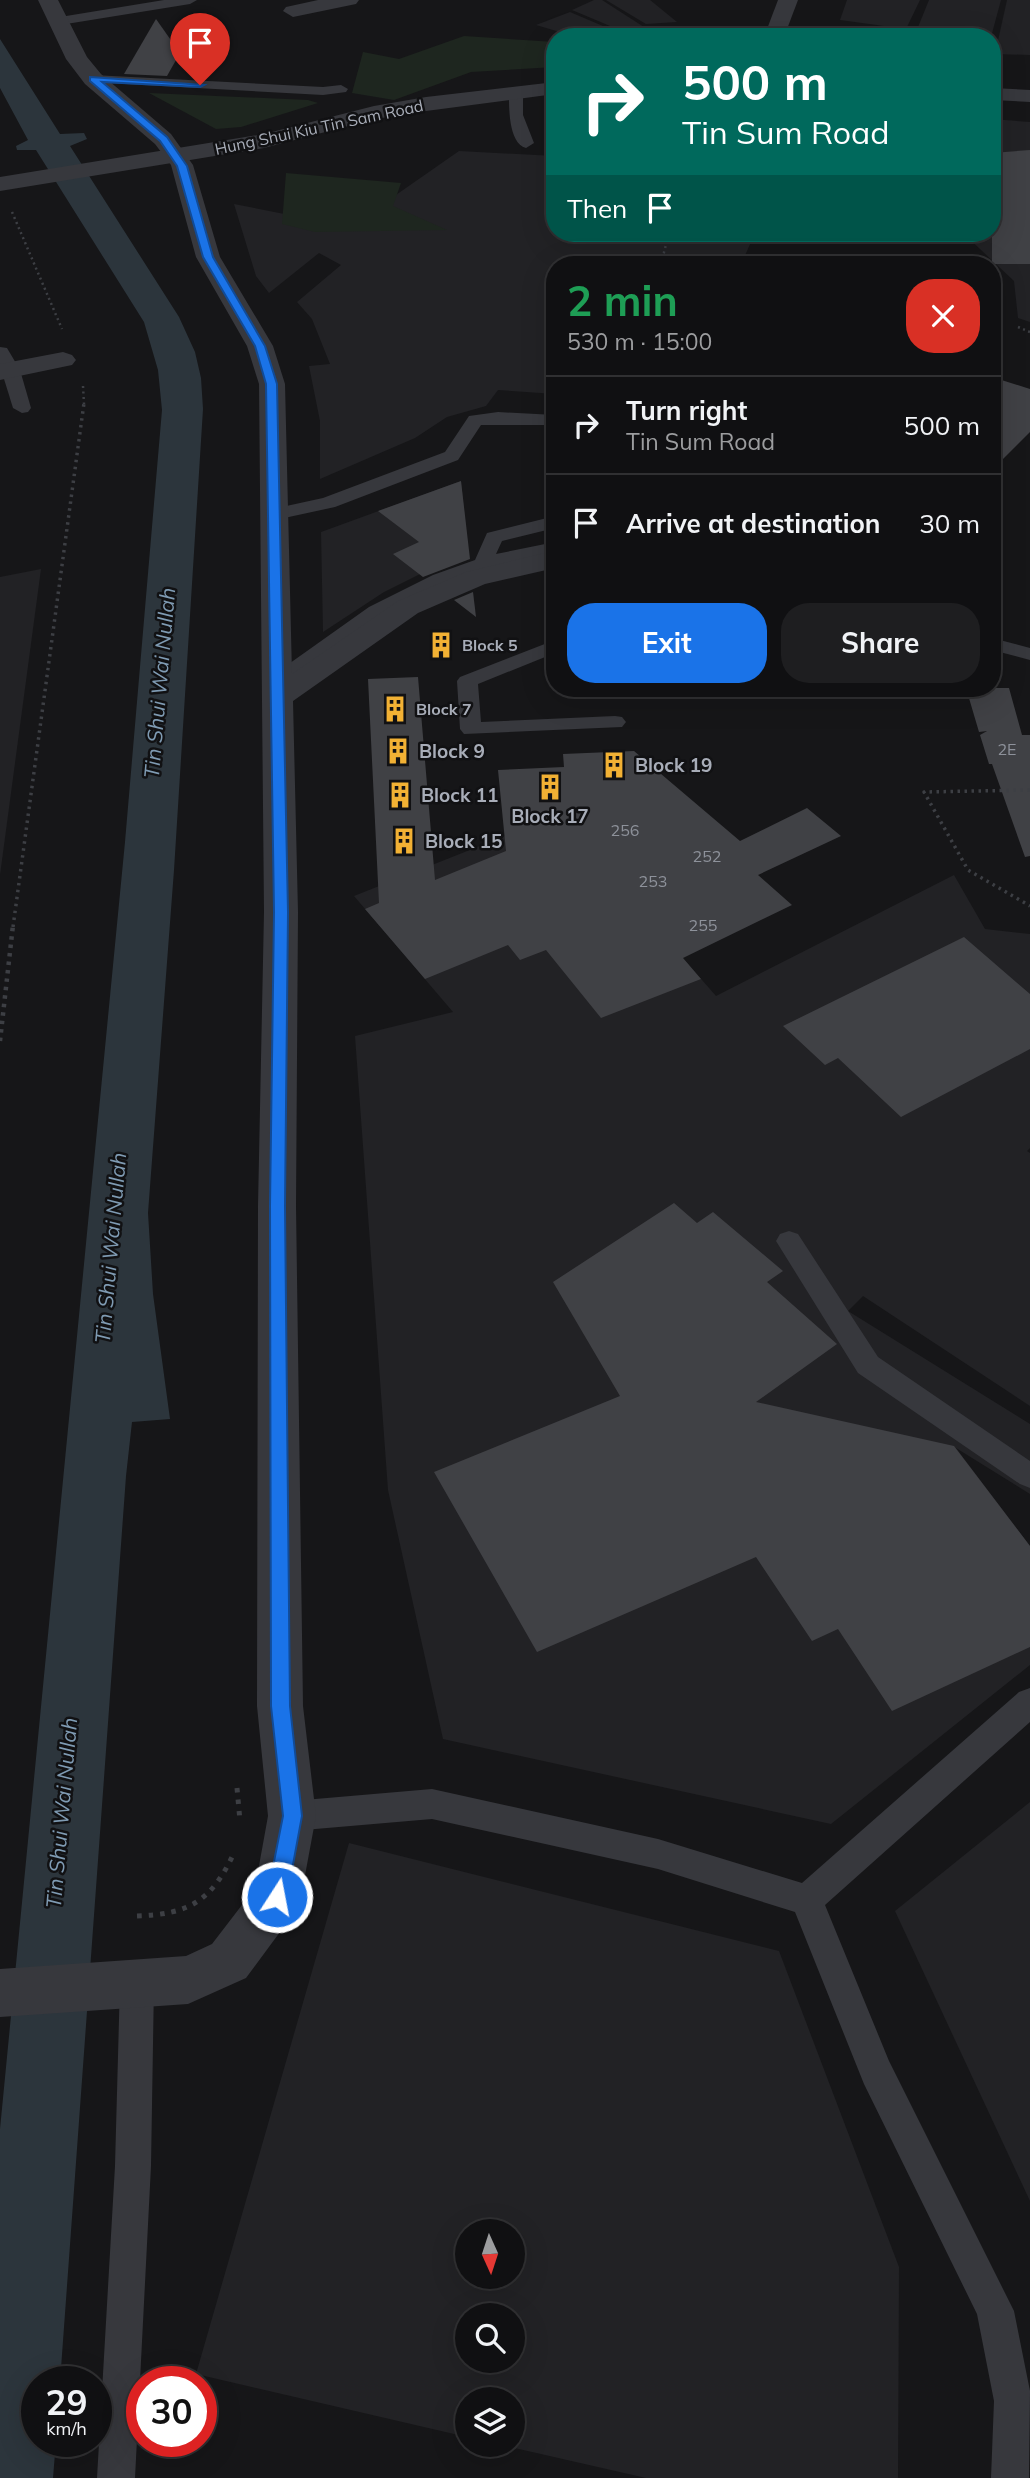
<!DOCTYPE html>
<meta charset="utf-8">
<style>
:root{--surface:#101012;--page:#1e1e20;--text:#f1f3f6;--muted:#9c9d9f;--line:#303032;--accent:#1a73e8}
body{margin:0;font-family:Mulish,sans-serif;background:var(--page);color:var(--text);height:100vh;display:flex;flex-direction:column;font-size:26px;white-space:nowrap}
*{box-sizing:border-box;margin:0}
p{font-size:23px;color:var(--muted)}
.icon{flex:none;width:38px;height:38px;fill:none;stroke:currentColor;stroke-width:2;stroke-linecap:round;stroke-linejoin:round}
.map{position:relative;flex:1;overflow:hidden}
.sheet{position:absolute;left:546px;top:256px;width:455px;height:441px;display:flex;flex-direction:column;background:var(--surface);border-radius:28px;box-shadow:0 7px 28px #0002,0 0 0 2px var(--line)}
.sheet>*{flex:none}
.banner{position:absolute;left:546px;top:28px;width:455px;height:214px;border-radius:28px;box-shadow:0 7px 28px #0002,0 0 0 2px var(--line);background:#00695c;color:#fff;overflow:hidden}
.needle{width:46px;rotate:177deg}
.controls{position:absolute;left:455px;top:2219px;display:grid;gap:14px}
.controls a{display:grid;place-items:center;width:70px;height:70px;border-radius:50%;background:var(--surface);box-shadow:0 7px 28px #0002,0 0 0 2px var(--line);font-size:35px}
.speed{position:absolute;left:21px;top:2366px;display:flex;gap:14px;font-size:35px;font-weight:700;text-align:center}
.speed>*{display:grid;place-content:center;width:91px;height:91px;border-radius:50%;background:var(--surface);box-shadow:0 7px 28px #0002,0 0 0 2px var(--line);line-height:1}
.speed small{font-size:18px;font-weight:400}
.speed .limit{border:10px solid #d22;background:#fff;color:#111}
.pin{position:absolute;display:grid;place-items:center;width:60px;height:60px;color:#fff;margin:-72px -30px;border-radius:50% 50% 50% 0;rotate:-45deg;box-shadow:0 0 7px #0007}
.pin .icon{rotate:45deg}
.me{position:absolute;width:77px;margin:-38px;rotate:11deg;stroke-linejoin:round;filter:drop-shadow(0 0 5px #0008)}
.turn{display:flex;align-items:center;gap:24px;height:147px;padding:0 21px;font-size:32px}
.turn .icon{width:91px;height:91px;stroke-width:2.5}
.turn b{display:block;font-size:49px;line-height:60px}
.then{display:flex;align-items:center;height:66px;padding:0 21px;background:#0003;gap:14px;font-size:26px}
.round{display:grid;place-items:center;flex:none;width:74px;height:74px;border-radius:28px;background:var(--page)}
.head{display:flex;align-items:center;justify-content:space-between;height:119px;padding:0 21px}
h1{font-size:42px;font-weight:700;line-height:52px;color:#1e9e55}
.button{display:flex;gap:14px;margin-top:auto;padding:14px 21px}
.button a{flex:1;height:80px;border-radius:28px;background:var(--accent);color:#fff;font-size:28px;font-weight:700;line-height:80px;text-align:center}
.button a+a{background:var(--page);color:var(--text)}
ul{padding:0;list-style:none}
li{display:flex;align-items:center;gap:21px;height:98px;padding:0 21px;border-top:2px solid var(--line)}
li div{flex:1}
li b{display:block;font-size:26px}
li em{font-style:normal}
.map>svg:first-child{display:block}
</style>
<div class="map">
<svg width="1030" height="2478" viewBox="0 0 1030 2478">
<rect width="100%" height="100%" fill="#161618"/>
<!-- built -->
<g fill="#222225" fill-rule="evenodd">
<polygon points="594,0 602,0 647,29 622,31 572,10"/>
<polygon points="606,0 650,0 677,22 646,24"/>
<polygon points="847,0 920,0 906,29 840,20"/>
<polygon points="929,0 1001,0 991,37 914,37"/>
<polygon points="1007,0 1030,0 1030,55 995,54"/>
<polygon points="570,12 617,32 577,37 536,25"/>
<polygon points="992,119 1030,122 1030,322 1018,318 1014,281 963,233 992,233"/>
<polygon points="459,151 555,156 555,233 755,233 743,260 762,264 709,264 710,260 679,259 676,264 555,264 555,394 498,390 486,406 447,417 415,438 320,479 320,421 309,366 330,364 312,319 297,302 341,265 319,253 269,293 256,276 234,204 350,227"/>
<polygon points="461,481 469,557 420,574 384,592 323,632 321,532"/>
<polygon points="41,569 0,875 0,577"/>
<polygon points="558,815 716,996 954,875 985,929 1030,934 1030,1148 1027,1151 1030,1153 1030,1406 863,1296 848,1311 1030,1424 1030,1494 956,1448 1030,1546 1030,1665 831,1824 443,1739 388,1490 355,1036 453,1012 354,896"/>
<polygon points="1030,1802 1030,2201 895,1911"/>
<path d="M349 1843 779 1951 899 2267 898 2478H646L501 2445H513V2399H467V2437L196 2374ZM467 2231H513V2277H467ZM467 2315H513V2361H467Z"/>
</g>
<!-- green -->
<g fill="#1e261f">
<polygon points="464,36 555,42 555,67 471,72 394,100 352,93 363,52 399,59"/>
<polygon points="149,93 308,100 318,103 241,127 216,129"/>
<polygon points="286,173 401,183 393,206 447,230 315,232 282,224"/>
</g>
<!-- water -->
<polygon fill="#2c353c" points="0,39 60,134 84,133 87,139 70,146 179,317 195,352 201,378 203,409 174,870 148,1213 153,1294 170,1419 132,1422 126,1476 60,2382 37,2382 37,2441 56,2441 53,2478 0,2478 0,2129 125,842 162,410 158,370 144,322 36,150 17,150 16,146 28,140 0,88"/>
<!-- building -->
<g fill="#404145">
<polygon points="156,19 180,53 167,76 124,74"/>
<polygon points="1030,150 1030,264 992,264 992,153"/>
<polygon points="992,377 1030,389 1030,432 992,470"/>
<polygon points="461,481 470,559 423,577 393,554 419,542 378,511"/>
<polygon points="473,592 476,617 454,600"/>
<polygon points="418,677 435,880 506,851 498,770 564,767 563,754 634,751 740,841 807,808 841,836 758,875 792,905 683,958 701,979 601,1018 546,950 520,960 508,945 425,979 365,909 379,903 368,679"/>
<polygon points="966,688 1009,688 1022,735 1030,735 1030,856 1025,857 992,764 989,764 980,735 987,731 979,732"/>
<polygon points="964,937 1030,994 1030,1049 901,1117 838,1058 825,1065 783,1026"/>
<polygon points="674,1203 697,1223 713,1212 783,1271 767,1282 837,1344 756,1402 954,1446 1030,1546 1030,1647 892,1711 838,1629 812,1641 756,1557 537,1652 434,1472 620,1396 553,1282"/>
</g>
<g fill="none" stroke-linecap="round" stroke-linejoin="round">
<!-- path-far3 -->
<g stroke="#3d3f44" stroke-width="2.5" stroke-dasharray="2 3.5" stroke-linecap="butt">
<polyline points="12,212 62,329"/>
<polyline points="661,264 669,233"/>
<polyline points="1018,327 1030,332"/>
<polyline points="83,386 84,404"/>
</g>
<!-- path-far2 -->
<g stroke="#3d3f44" stroke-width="3.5" stroke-dasharray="2.5 4.5" stroke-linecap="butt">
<polyline points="1030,790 924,792 968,870 1030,906"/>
<polyline points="13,927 84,403"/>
</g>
<!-- path-far1 -->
<polyline stroke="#3d3f44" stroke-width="4.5" stroke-dasharray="3.5 5" stroke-linecap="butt" points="0,1041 13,925"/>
<!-- path -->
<g stroke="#3d3f44" stroke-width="5" stroke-dasharray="4.5 7" stroke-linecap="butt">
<polyline points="237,1788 240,1821"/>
<path d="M137 1916C189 1914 211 1902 234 1853"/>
</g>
<!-- service -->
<g fill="#37383d" fill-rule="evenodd">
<polygon points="164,0 197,0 190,4 60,25 53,21 60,17"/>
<polygon points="93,75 323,87 341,85 348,89 346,92 323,95 88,82 86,79"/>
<path d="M516 87 523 91V115L534 143 526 148C508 143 509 106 509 91Z"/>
<polygon points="784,233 801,233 802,234 794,239"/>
<polygon points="0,347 7,348 20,370 31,408 28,412 22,413 13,408 0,366"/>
<polygon points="498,412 555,415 555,425 481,425 458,460 335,507 275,520 266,514 268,510 323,498 445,452 469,416"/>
<path d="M555 516V528L502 541 496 554 555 542V554C443 574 376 618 286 682H272L269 678 369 607 433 575 475 560 487 533Z"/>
<polygon points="992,638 1030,648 1030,660 992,650"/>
<polygon points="555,640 555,653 478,684 481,722 615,716 622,717 626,722 622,727 464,734 460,729 457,681 460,677"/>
<polygon points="789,1231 798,1234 878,1357 1030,1461 1030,1488 1020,1484 858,1373 776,1241 780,1234"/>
<polygon points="1030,1688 1030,1722 825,1905 889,2061 1014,2311 1030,2391 1029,2478 991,2478 994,2401 977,2314 864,2084 795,1912 658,1869 432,1819 292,1831 281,1827 276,1816 281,1805 292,1801 432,1789 658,1839 802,1883 1019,1692"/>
<polygon points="137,1966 149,1971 154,1983 151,2166 135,2478 97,2478 115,2166 120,1983 125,1971"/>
</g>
<!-- minor -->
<g fill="#37383d" fill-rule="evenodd">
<polygon points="38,0 58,0 87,57 101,74 171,134 193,165 220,257 273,346 285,384 292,674 398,601 466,572 553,551 555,568 485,584 418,613 293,701 298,912 296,1206 303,1706 316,1816 301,1897 294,1913 246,1978 188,2004 0,2017 0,1969 186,1956 212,1944 255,1888 268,1816 257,1706 258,1206 264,912 259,384 247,346 196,257 171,165 155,144 85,84 66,59"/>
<polygon points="318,0 359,0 356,4 293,17 283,11 286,7"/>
<polygon points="778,0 798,0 784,37 764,37"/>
<polygon points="63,352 72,355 76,360 72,365 0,380 0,364"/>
</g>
<!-- tertiary -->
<g fill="#37383d" fill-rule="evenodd">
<polygon points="555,82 555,94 426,111 375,119 264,148 0,191 0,177 264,134 374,106 426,97"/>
<polygon points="992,88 1030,90 1030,102 992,100"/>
</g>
</g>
<!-- route -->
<polygon fill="#1a73e8" stroke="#114b97" stroke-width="2" points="90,77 204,85 200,87 102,82 167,137 187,166 213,257 265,346 277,384 288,912 285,1206 290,1706 302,1816 287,1897 284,1903 277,1906 270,1903 267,1897 283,1816 271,1706 270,1206 274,912 266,384 255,346 203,257 177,166 160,141 90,81"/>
<!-- icons -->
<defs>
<g id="building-bare" transform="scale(2.1)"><path d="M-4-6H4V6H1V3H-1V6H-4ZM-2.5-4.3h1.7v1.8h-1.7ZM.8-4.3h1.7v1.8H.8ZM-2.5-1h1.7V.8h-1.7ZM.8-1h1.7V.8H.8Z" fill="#f2b134" stroke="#111113" stroke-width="2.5" paint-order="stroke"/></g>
</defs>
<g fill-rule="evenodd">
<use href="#building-bare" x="441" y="645"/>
<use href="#building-bare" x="395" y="709"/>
<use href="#building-bare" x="398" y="751"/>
<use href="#building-bare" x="614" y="765"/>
<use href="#building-bare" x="550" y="787"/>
<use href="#building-bare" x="400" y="795"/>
<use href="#building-bare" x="404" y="841"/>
</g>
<g text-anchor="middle" stroke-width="5" stroke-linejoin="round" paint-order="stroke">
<!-- far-street labels -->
<g font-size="16" fill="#a8adb8" stroke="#111113">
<text transform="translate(319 127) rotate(-12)" y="6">Hung Shui Kiu Tin Sam Road</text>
</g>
<!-- far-poi labels -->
<g font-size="16" font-weight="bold" fill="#a8adb8" stroke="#111113" text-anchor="start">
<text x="462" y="651">Block 5</text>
<text x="416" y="715">Block 7</text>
</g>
<!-- number labels -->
<g font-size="16" fill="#8e929b">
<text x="1007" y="755">2E</text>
<text x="625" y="836">256</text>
<text x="707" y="862">252</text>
<text x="653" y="887">253</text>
<text x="703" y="931">255</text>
</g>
<!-- poi labels -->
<g font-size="19" font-weight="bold" fill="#a8adb8" stroke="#111113" text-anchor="start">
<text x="419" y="758">Block 9</text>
<text x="635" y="772">Block 19</text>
<text x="421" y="802">Block 11</text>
<text x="550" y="823" text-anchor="middle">Block 17</text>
<text x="425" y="848">Block 15</text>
</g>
<!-- water labels -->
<g font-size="21" font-style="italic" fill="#7f9bb3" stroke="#111113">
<text transform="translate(160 683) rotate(-85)" y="7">Tin Shui Wai Nullah</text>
<text transform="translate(111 1248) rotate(-85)" y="7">Tin Shui Wai Nullah</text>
<text transform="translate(62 1813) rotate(-85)" y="7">Tin Shui Wai Nullah</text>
</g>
</g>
</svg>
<div class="controls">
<a><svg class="needle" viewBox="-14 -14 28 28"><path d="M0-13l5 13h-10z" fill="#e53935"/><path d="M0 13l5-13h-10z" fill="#9c9d9f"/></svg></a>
<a><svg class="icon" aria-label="search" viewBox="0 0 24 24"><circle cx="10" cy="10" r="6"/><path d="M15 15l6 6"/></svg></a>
<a><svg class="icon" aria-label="layers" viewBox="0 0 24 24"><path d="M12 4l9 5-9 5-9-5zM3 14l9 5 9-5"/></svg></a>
</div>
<div class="speed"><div>29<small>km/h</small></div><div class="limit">30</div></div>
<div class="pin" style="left:200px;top:85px;background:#d93025"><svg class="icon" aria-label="arrive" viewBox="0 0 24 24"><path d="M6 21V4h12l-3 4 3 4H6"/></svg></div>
<svg class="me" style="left:277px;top:1897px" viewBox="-20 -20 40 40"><circle r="17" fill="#1a73e8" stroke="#fff" stroke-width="3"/><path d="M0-11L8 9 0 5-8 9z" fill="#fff"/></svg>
<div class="banner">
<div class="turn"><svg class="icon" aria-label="right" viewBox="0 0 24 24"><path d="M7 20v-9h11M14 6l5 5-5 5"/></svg><div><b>500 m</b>Tin Sum Road</div></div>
<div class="then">Then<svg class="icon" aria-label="arrive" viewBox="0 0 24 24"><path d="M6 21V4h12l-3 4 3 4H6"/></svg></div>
</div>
<section class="sheet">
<div class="head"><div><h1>2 min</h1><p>530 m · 15:00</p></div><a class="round" style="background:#d93025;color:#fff"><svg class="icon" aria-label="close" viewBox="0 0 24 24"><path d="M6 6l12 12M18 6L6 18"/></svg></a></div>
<ul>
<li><svg class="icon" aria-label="right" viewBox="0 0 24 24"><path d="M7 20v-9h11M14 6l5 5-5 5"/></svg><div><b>Turn right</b><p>Tin Sum Road</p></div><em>500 m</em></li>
<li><svg class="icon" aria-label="arrive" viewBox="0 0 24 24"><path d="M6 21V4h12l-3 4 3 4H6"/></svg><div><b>Arrive at destination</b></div><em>30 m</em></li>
</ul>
<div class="button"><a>Exit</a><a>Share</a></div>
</section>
</div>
